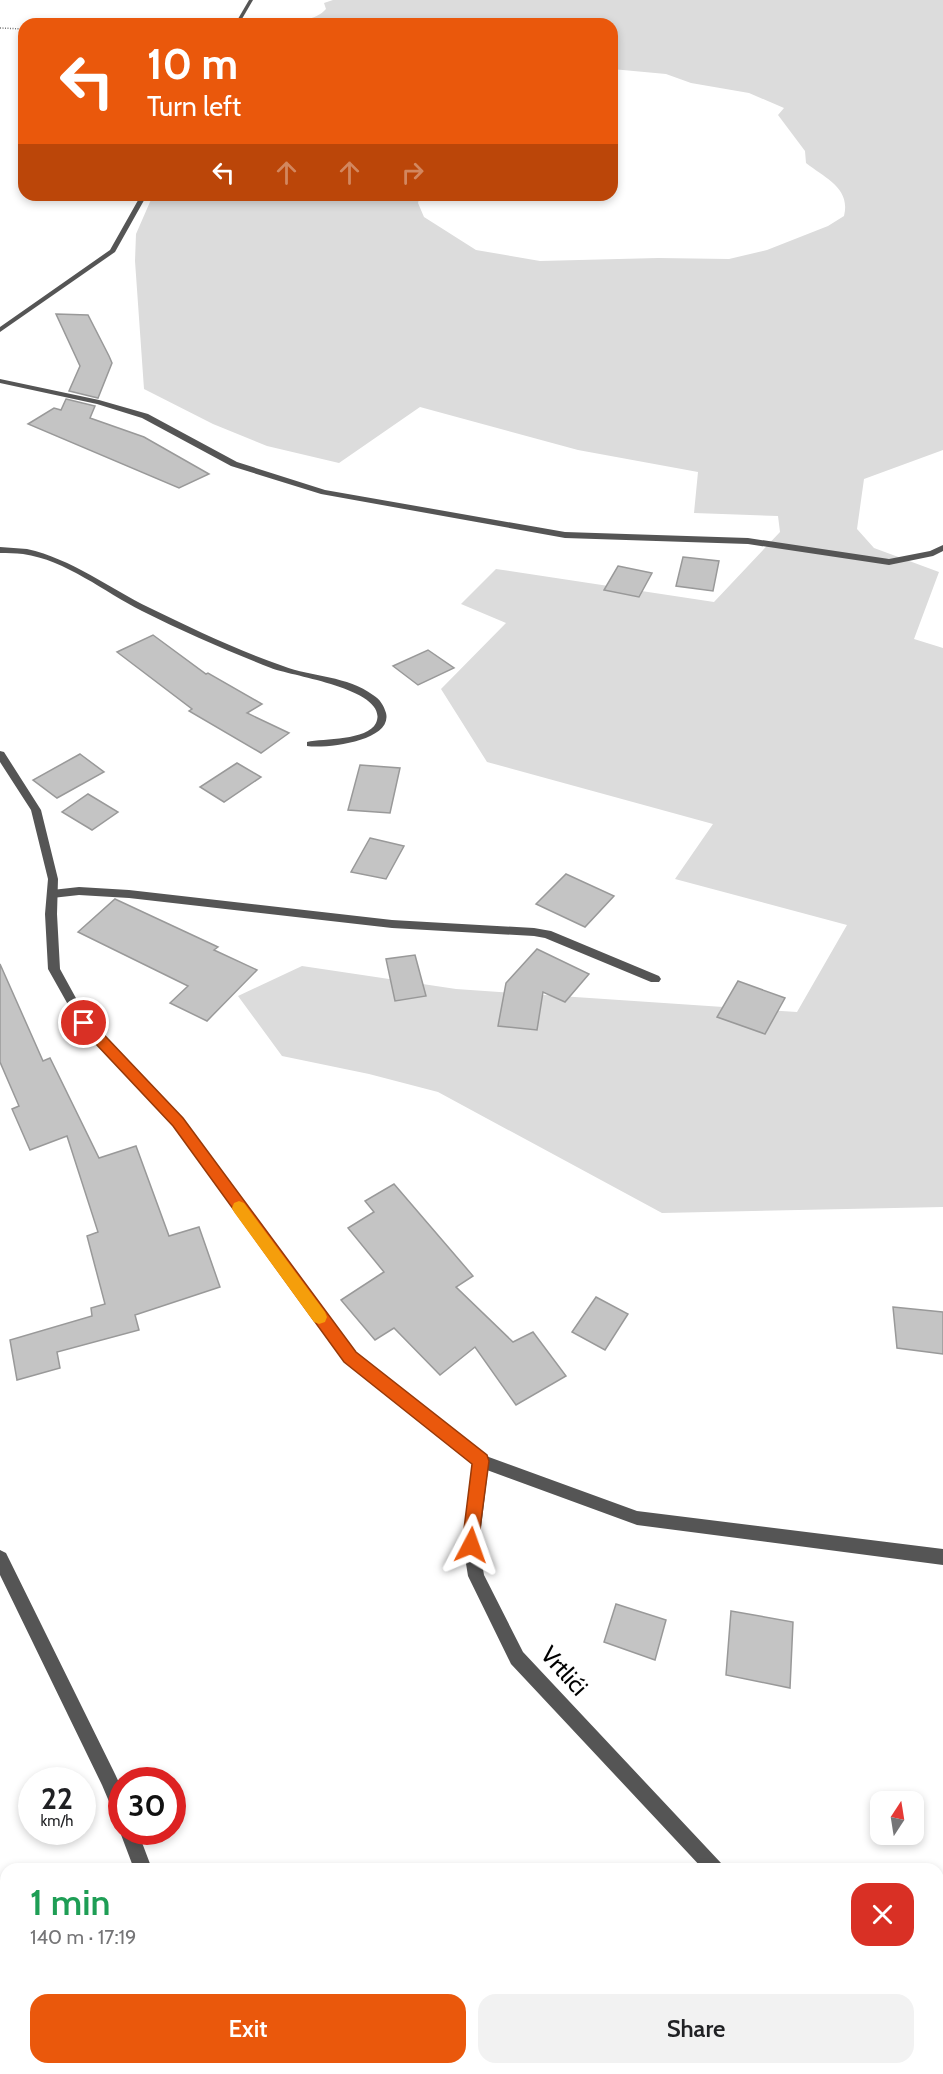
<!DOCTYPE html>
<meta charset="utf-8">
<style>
:root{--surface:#fff;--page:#f2f2f2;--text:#202124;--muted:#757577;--accent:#ea580c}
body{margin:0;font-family:Cabin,sans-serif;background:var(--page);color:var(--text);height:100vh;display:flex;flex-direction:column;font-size:22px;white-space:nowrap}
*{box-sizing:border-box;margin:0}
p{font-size:20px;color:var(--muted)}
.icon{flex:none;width:33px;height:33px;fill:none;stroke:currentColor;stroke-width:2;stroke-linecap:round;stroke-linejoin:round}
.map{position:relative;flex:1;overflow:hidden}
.side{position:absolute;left:0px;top:1863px;width:944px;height:212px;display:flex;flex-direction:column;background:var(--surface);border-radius:18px 18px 0 0;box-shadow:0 3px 9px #0003}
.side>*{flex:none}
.hud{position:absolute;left:18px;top:18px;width:600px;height:183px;border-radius:18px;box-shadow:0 3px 9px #0003;background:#ea580c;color:#fff;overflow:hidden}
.needle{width:39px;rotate:12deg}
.buttons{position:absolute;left:870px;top:1791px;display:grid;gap:12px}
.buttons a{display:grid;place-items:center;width:54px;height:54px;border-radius:12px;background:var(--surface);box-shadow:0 3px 9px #0003;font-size:30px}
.speed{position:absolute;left:18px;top:1767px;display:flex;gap:12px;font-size:30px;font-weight:700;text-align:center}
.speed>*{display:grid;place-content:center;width:78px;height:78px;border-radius:50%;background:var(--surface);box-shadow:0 3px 9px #0003;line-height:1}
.speed small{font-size:15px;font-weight:400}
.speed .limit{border:9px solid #d22;background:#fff;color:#111}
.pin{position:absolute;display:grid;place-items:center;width:51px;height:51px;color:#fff;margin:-26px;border:3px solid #fff;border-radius:50%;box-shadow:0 2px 6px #0007}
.me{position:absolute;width:66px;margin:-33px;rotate:4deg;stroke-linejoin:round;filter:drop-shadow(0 0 4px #0008)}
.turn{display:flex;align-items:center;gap:21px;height:126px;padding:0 30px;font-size:27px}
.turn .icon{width:78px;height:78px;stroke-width:2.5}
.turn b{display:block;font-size:42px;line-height:51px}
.lanes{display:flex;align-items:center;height:57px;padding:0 30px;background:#0003;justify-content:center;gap:30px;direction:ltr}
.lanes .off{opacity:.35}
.round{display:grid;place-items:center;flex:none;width:63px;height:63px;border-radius:18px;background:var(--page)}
.headline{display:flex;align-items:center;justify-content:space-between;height:102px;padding:0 30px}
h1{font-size:36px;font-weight:600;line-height:45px;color:#1e9e55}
.action{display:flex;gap:12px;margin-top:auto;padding:12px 30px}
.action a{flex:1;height:69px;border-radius:18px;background:var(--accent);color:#fff;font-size:24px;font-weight:600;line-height:69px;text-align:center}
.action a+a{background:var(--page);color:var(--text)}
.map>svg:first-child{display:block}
</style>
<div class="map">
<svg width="943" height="2074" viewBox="0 0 943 2074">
<rect width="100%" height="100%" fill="#fff"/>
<!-- green -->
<path fill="#dcdcdc" d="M333 0H943V450L864 479 857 529 874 548 939 572 914 639 943 648V1207L662 1213 438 1092 369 1074 282 1056 238 996 302 966 456 989 797 1012 847 925 675 879 713 824 487 762 441 689 506 623 461 604 496 569 714 602 780 532 778 516 694 513 698 472 578 450 420 407 339 463 267 446 213 424 144 389 135 261 136 234 153 195H420L418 203 424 217 476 250 540 261 658 258 729 259 767 250 828 226 844 216C851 188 825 178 806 163L805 151 778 115 784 108 749 93 691 83 666 74 612 69V24H279C295 21 316 21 326 9L324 3Z"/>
<!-- building -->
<g fill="#c4c4c4" stroke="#999" stroke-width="1.5">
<polygon points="56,314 88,315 109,356 112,363 98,398 69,391 80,366"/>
<polygon points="66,399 95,406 90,418 144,437 209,474 179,488 28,424 54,408 61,410"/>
<polygon points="683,557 719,561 713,591 676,586"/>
<polygon points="618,566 652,573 639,597 604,590"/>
<polygon points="153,635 206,674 208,673 262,704 247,713 289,733 261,753 189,711 192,709 117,652"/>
<polygon points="428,650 454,668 418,685 393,666"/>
<polygon points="80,754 104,772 57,798 33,780"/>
<polygon points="237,763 261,777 224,802 200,787"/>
<polygon points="360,765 400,768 390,813 348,810"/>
<polygon points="88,794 118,812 92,830 62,812"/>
<polygon points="370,838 404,846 386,879 351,872"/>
<polygon points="566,874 614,896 585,927 536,904"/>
<polygon points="115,899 218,947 214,950 257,970 207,1021 170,1003 188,986 78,932"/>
<polygon points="537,949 589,974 565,1002 543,992 537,1030 498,1026 506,983"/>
<polygon points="415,955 426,996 395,1001 386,959"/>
<polygon points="0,964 43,1061 50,1058 99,1158 136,1146 169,1236 199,1227 220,1287 135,1315 139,1330 57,1352 60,1368 17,1380 10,1340 92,1316 91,1308 105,1304 87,1236 98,1232 67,1136 30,1150 12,1109 19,1106 0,1062"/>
<polygon points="738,981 785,998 765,1034 717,1017"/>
<polygon points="394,1184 473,1276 456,1287 513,1342 533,1332 566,1376 516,1405 475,1347 440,1375 394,1328 375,1340 341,1300 384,1272 348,1228 374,1212 365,1201"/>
<polygon points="596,1297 628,1314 605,1350 572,1332"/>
<polygon points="893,1307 943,1312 943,1354 897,1348"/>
<polygon points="616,1604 666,1620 655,1660 604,1642"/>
<polygon points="731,1611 793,1622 790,1688 726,1675"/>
</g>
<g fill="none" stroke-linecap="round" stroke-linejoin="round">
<!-- path -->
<g stroke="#777" stroke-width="1.5" stroke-dasharray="1 1.5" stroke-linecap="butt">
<polyline points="176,19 177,24"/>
<polyline points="0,28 24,29"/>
</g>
<!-- minor -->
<g fill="#555" fill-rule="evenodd">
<polygon points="0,379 99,400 148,414 237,462 325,490 565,532 748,538 889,559 930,551 943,545 943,551 933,556 889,565 748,544 565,538 321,494 231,466 142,418 97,404 0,383"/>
<path d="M0 547C9 548 18 548 27 549 72 559 109 588 150 608 193 629 237 650 283 666 312 677 348 676 373 695 380 699 384 706 386 713 393 741 326 749 307 746V742C324 738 367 741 376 723 391 689 290 676 271 668 228 651 184 632 142 611 104 592 66 560 23 554 15 553 8 553 0 553Z"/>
<polygon points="79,887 129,890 392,920 534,928 551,931 659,976 661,979 659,982 651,982 545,938 534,936 392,928 129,898 79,895 52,898 47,894 52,890"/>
<polygon points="481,1454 486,1456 489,1461 479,1545 484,1575 523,1652 721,1863 724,1869 703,1869 511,1664 468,1576 463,1545 473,1461 476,1456"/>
<polygon points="0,1550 6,1553 115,1774 122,1789 122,1821 116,1818 102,1785 0,1575"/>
<polygon points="122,1829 122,1832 138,1832 152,1869 134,1869 120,1832"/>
<polygon points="177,2068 197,2068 198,2074 178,2074"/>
<polygon points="698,2068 718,2068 717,2074 697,2074"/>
</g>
<!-- tertiary -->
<g fill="#555" fill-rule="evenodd">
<polygon points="249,0 253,0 239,24 235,24"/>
<polygon points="141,195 147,195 115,252 0,332 0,327 110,250"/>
<polygon points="0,751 4,752 41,810 58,879 57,914 60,969 88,1020 182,1119 355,1353 486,1456 637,1511 943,1549 943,1565 637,1525 476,1466 345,1361 174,1125 80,1026 48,969 45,914 48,879 31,810 0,762"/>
</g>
</g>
<!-- route -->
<polygon fill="#ea580c" stroke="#983908" stroke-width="1.5" points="84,1018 89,1019 183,1118 356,1352 487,1455 489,1461 477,1551 471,1554 465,1551 462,1545 472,1464 344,1362 173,1126 80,1027 78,1023 80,1019"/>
<!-- slow -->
<polygon fill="#f59e0b" points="239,1201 244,1203 325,1312 327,1317 325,1322 319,1324 314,1322 234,1212 232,1208 234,1203"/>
<g text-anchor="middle" stroke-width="6" stroke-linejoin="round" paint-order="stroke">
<!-- near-street labels -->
<g font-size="24" fill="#000" stroke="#fff">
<text transform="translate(564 1671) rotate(48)" y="8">Vrtlići</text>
</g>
</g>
</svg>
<div class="buttons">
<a><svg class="needle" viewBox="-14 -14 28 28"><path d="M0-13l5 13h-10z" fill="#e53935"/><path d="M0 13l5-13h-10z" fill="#757577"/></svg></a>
</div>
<div class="speed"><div>22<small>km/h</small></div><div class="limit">30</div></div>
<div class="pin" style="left:84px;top:1023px;background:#d93025"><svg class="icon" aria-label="arrive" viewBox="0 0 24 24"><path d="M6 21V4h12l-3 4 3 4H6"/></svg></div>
<svg class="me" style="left:471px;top:1545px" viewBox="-20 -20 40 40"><path d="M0-17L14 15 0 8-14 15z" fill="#ea580c" stroke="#fff" stroke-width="4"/></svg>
<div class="hud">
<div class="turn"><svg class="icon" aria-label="left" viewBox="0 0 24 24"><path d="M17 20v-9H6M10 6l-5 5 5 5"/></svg><div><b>10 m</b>Turn left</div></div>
<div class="lanes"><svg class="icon" aria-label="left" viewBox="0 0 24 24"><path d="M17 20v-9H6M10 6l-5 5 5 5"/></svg><svg class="icon off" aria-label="ahead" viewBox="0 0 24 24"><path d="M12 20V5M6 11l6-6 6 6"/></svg><svg class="icon off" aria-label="ahead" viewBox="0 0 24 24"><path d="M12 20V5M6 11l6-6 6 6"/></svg><svg class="icon off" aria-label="right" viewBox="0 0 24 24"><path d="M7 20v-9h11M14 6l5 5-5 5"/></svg></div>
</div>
<section class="side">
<div class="headline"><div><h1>1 min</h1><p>140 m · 17:19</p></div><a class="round" style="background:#d93025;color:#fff"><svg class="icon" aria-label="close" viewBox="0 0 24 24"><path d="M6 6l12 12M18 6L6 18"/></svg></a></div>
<div class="action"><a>Exit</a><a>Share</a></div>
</section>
</div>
